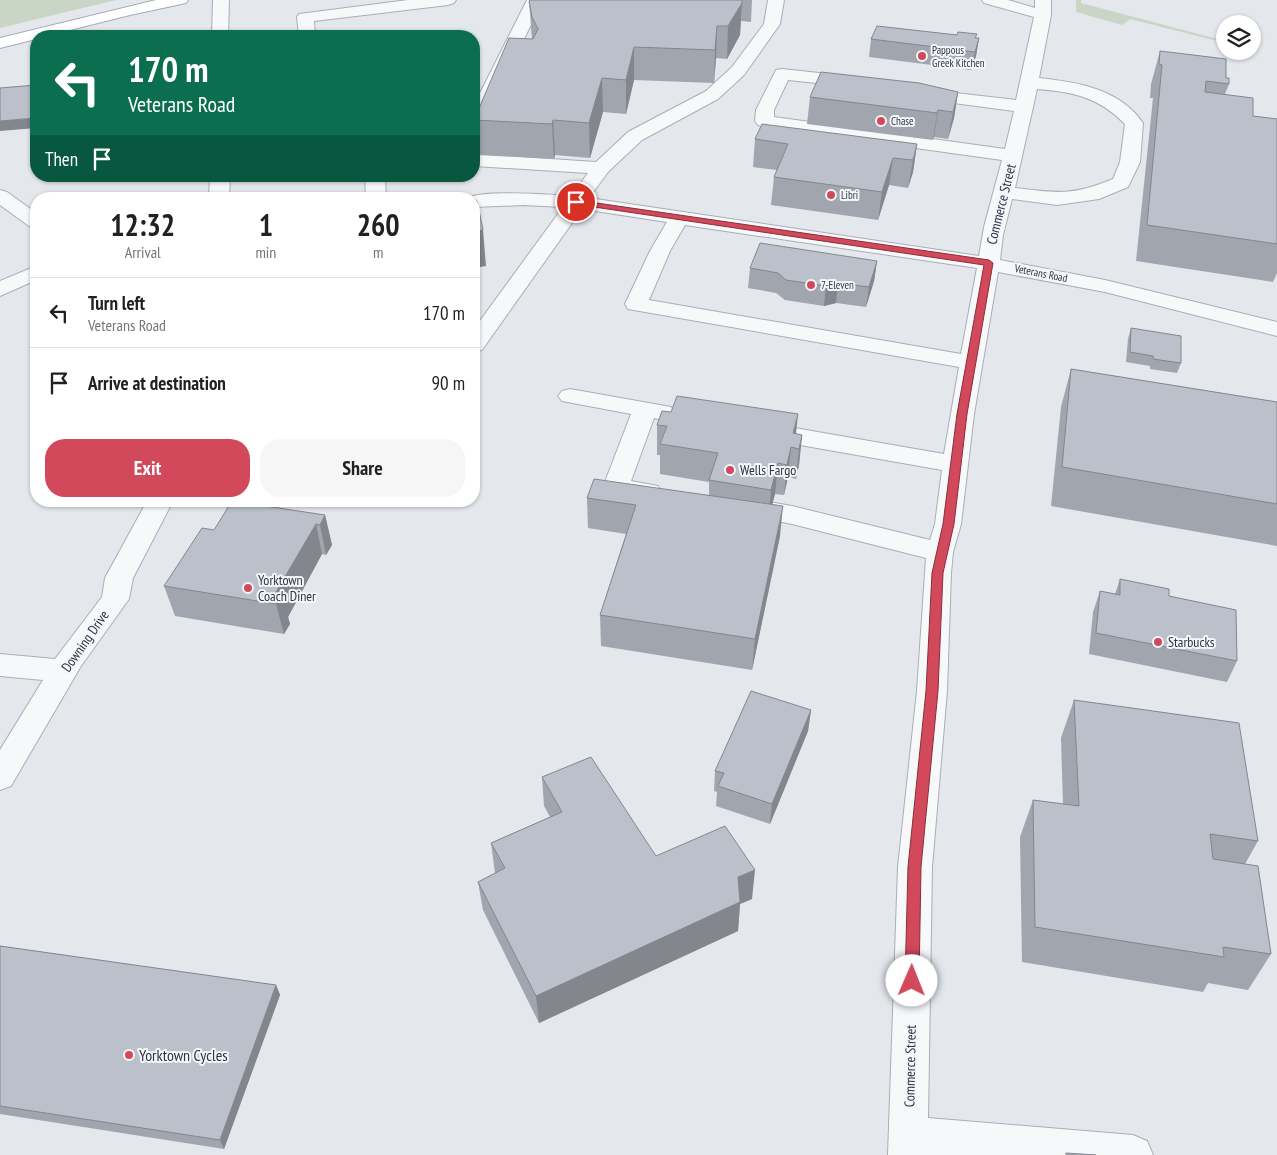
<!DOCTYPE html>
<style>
:root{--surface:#fff;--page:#f6f6f6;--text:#202124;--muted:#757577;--line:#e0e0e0;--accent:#d1495b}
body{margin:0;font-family:"PT Sans Narrow",sans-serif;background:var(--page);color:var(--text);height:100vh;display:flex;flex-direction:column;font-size:19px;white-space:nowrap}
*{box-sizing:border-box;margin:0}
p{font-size:16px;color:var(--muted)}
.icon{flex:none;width:28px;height:28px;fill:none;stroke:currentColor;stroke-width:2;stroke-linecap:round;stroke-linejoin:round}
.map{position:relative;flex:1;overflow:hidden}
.sheet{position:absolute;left:30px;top:192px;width:450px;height:315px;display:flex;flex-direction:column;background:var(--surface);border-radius:20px;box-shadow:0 1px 4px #0004}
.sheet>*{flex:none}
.top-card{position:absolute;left:30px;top:30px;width:450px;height:152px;border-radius:20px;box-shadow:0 1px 4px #0004;background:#0b6e4f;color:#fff;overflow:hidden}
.fabs{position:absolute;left:1216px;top:15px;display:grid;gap:10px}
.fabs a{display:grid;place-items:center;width:45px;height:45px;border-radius:50%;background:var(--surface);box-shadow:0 1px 4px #0004;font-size:25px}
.pin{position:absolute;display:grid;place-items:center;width:42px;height:42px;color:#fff;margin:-21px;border:2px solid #fff;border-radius:50%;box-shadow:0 1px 5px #0007}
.me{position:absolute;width:55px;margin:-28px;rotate:1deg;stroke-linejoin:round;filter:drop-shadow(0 0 4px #0008)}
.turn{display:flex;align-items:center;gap:18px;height:105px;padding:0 15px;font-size:22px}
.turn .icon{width:65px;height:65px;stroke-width:2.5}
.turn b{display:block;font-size:35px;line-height:42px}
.then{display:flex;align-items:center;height:48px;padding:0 15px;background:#0003;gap:10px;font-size:19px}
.eta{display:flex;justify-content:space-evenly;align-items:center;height:85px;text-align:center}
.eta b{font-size:30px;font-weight:700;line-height:35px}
.cta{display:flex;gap:10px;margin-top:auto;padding:10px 15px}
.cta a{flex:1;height:58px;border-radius:20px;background:var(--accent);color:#fff;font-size:20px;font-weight:700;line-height:58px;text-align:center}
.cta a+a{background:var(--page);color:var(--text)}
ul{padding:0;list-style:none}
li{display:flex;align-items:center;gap:15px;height:70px;padding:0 15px;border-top:1px solid var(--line)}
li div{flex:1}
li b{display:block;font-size:19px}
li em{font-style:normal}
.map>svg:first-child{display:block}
</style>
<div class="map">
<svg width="1277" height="1155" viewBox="0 0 1277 1155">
<rect width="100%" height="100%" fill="#e4e7ec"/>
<!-- green -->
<g fill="#c9d6c5">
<polygon points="0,0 116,0 0,28"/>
<polygon points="1076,0 1081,0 1081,3 1225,41 1225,43 1130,19 1122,25 1076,12"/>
</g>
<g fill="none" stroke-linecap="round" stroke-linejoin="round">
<!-- minor casing -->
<g stroke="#a9aeb7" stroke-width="2">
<g id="minor">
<polygon points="213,0 229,0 228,36 212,36"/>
<polygon points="408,0 456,0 454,3 448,5 314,21 315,36 299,36 297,17 299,14"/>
<polygon points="527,0 543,0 483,123 480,127 474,128 474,105"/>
<path d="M768 0H784L780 24 744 75 718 99 642 140 608 172 589 198 979 256 984 227 1002 160 764 127 758 125 755 121 756 110 776 70 782 69 856 77 862 78 865 82 862 86 856 87 788 80 774 110V117L1005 149 1014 111 946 102 914 94 911 90 914 86 920 85 947 92 1016 100 1034 17 984 3 982 0H1008L1035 8V0H1051V15L1039 78C1077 82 1120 89 1143 123L1140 162 1128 187 1099 199 1057 205 1012 199 1003 235 1000 260 1105 280 1277 322V336L1105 292 998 272 974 414 961 524 953 552 951 573 947 691 932 867 928 1118 1133 1135 1147 1141 1153 1155H888L898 867 917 691 926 558 792 524 737 513 733 507 737 501 746 498 792 506 930 540 935 524 942 470 766 439 757 436 754 431 757 426 766 423 944 454 959 367 628 309 625 304 650 251 667 222 582 209 482 350 474 352V329L563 207 524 205 474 207V199H466C478 189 552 195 571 196L588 173 474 166V154L596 162 628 132 706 91 732 67 764 24ZM1037 89C1074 92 1098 97 1125 124L1120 162 1113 179C1073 196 1056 193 1015 188ZM685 225 977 268 961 354 649 300 670 251Z"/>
<polygon points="210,176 230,176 229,199 209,199"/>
<polygon points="365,176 385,176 386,199 366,199"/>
<polygon points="0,190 7,192 36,213 36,228 29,226 0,205"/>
<polygon points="36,266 36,280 0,296 0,281"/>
<polygon points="570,389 671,407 674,412 671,417 662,420 654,418 631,481 658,486 662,492 658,498 649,501 607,493 603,487 631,414 562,401 558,396 562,391"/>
<polygon points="147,501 173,501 133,578 129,599 81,666 11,786 0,790 0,750 43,680 0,676 0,654 55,659 102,597 105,578"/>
</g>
</g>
<!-- major casing -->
<g stroke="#a3abb8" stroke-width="2">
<polygon id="major" points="156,0 188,0 186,3 130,15 46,36 36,36 36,39 0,48 0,38"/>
</g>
<!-- minor -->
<use href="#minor" fill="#f7f8fa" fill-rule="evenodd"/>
<!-- major -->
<use href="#major" fill="#fff" fill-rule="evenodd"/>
</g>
<!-- wall -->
<g fill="#a1a5ae">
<polygon points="530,0 752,0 751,22 741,21 740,35 727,59 716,58 714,83 634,80 626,114 603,112 590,158 555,155 554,159 477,155 474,120 532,39 529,1"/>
<polygon points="976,38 979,38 976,56 971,70 869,57 871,39"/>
<polygon points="1160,51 1226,78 1229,84 1225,94 1253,116 1277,119 1277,273 1273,282 1136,261 1153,98 1150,98 1151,84"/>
<polygon points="958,92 954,118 948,139 934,137 933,140 807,124 810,97"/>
<polygon points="755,139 917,144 913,172 908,188 889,185 878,220 771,205 774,177 777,170 753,167"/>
<polygon points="877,261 874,281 866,307 836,303 824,306 785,300 776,293 748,288 750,268"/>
<polygon points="1131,328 1181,363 1177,373 1150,369 1150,366 1126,362 1128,339"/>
<polygon points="1071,369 1277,402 1277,546 1051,506 1061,407"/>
<polygon points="657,425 802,435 799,465 796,479 788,477 784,495 775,494 772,505 780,536 752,670 601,646 600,615 626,534 588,528 587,498 709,495 709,482 660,474 660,455 657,455"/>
<polygon points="325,515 332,545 326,555 322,554 288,617 290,624 284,634 175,616 164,586 214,530"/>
<polygon points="1120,579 1169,596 1237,661 1227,682 1089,654 1093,612 1100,591 1115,594"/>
<polygon points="1074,700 1258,841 1245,864 1271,954 1248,990 1208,983 1203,992 1022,962 1020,837 1033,800 1063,804 1061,738"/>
<polygon points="811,710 808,731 770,824 716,806 717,792 714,791 715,771"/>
<polygon points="542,777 656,856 752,899 740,904 738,931 539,1023 483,910 478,882 495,873 491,843 550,817 544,806"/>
<polygon points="0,946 276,985 280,995 224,1149 0,1114"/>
</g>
<!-- shaded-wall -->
<g fill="#83868d">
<polygon points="742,0 740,35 727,59 728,26"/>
<polygon points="717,26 716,58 714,83 715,50"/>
<polygon points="979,38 976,56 971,70 975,52"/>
<polygon points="634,47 634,80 626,114 626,80"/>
<polygon points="602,78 603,112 590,158 589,123"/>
<polygon points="958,92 954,118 948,139 953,112"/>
<polygon points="938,110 934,137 933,140 937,113"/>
<polygon points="36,118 36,128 0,131 0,121"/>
<polygon points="553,120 555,155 554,159 552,124"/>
<polygon points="917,144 913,172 908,188 913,160"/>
<polygon points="893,158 889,185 878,220 882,192"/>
<polygon points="483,230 486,266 474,268 474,231"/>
<polygon points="877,261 874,281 866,307 869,287"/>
<polygon points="838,283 836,303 824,306 826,286"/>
<polygon points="798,414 795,444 793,433"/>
<polygon points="802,435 799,465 796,479 799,449"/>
<polygon points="791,447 788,477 784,495 787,465"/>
<polygon points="778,463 775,494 768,520 771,490"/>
<polygon points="783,506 780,536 752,670 755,639"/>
<polygon points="325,515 332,545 326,555 320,525"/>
<polygon points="316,524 322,554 288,617 290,624 284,634 276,604 276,592"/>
<polygon points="811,710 808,731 770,824 772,804"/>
<polygon points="755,870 752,899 740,904 738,931 539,1023 536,996 738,877"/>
<polygon points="276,985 280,995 224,1149 220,1140"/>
</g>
<!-- building -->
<g fill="#bbc0ca" stroke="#83868d">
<polygon points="530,0 742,0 742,3 728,26 717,26 715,50 634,47 626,80 602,78 589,123 553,120 552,124 474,120 509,38 533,39 538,29 532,17 529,1"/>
<polygon points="877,26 957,35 958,32 977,34 975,38 979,38 975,52 871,39"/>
<polygon points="1160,51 1226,59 1226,78 1229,78 1229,84 1206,81 1205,92 1253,98 1253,116 1277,119 1277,244 1147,225 1162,65 1159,64"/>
<polygon points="821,72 919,83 958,92 953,112 938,110 937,113 810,97"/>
<polygon points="36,85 36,118 0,121 0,88"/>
<polygon points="762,124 917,144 913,160 893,158 882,192 774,177 788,144 755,139"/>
<polygon points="462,195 472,197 477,201 483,230 474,231 474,199 424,199"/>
<polygon points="760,243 877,261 869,287 838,283 826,286 786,280 778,273 750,268"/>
<polygon points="1131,328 1181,336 1181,363 1153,359 1153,356 1130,352"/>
<polygon points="1071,369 1277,402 1277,504 1062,467"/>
<polygon points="677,396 798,414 793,433 802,435 799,449 791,447 787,465 778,463 771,490 709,480 718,453 660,444 667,426 657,425 662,411 671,412"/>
<polygon points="594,479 783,506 755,639 600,615 636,505 587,498"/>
<polygon points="232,501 325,515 320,525 316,524 276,592 282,593 276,604 164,586 202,528 214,530"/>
<polygon points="1120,579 1169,589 1169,596 1236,610 1237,661 1096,633 1100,591 1120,595"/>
<polygon points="751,691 811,710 772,804 718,786 724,773 715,771"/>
<polygon points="1074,700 1239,723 1258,841 1210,834 1213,859 1258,866 1271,954 1223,947 1224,957 1035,927 1033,800 1079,806"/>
<polygon points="591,757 656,856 725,826 755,870 738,877 740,902 536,996 478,882 505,868 491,843 562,812 542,777"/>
<polygon points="0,946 276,985 220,1140 0,1106"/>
<polygon points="1066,1153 1096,1155 1066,1155"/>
</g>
<!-- route -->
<polygon fill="#d1495b" stroke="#882f3b" points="576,200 989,260 993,263 967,414 954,524 943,573 938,691 921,867 919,981 917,985 912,987 907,985 905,981 908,867 926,691 932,573 943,524 957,414 984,265 574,204 574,201"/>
<!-- markers -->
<g fill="#d1495b" stroke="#f4f6f9" stroke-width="2">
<circle cx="922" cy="56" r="5"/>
<circle cx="881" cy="121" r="5"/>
<circle cx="831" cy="195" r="5"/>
<circle cx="811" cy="285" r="5"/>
<circle cx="730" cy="470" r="5"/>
<circle cx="248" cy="588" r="5"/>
<circle cx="1158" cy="642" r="5"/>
<circle cx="129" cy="1055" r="5"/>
</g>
<g text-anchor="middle" stroke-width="4" stroke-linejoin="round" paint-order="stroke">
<!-- far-poi labels -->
<g font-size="11" fill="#2b3445" stroke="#f4f6f9" text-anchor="start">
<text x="932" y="54">Pappous<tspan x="932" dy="13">Greek Kitchen</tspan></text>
<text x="891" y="125">Chase</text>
<text x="841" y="199">Libri</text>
<text x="821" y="289">7-Eleven</text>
</g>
<!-- far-street labels -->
<g font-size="11" fill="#2b3445" stroke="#f4f6f9">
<text transform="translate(1041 273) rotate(11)" y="4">Veterans Road</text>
</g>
<!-- street labels -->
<g font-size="14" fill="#2b3445" stroke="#f4f6f9">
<text transform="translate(1001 204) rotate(-76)" y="5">Commerce Street</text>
<text transform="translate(85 641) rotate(-55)" y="5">Downing Drive</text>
<text transform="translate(910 1066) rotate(-89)" y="5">Commerce Street</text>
</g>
<!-- poi labels -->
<g font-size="14" fill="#2b3445" stroke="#f4f6f9" text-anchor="start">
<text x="740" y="475">Wells Fargo</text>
<text x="258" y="585">Yorktown<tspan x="258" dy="16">Coach Diner</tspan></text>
<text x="1168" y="647">Starbucks</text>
</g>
<!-- near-poi labels -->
<g font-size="16" fill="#2b3445" stroke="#f4f6f9" text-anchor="start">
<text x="139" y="1061">Yorktown Cycles</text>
</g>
</g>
</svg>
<div class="fabs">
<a><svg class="icon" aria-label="layers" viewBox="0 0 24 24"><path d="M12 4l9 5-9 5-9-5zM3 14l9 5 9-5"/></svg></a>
</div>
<div class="pin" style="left:576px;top:202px;background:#d93025"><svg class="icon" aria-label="arrive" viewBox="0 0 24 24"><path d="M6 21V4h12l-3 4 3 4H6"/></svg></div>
<svg class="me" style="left:912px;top:981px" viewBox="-20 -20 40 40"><circle r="19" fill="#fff"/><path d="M0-13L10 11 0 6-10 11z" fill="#d1495b"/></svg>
<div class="top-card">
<div class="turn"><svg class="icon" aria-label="left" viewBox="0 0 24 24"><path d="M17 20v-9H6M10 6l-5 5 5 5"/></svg><div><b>170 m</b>Veterans Road</div></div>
<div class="then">Then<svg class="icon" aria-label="arrive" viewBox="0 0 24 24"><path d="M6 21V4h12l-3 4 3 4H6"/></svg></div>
</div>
<section class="sheet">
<div class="eta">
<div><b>12:32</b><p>Arrival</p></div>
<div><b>1</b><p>min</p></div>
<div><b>260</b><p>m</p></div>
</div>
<ul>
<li><svg class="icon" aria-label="left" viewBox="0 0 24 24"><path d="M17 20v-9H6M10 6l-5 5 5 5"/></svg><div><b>Turn left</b><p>Veterans Road</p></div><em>170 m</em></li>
<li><svg class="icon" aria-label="arrive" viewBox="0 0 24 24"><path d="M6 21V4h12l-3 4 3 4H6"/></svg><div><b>Arrive at destination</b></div><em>90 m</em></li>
</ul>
<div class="cta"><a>Exit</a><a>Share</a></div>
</section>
</div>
